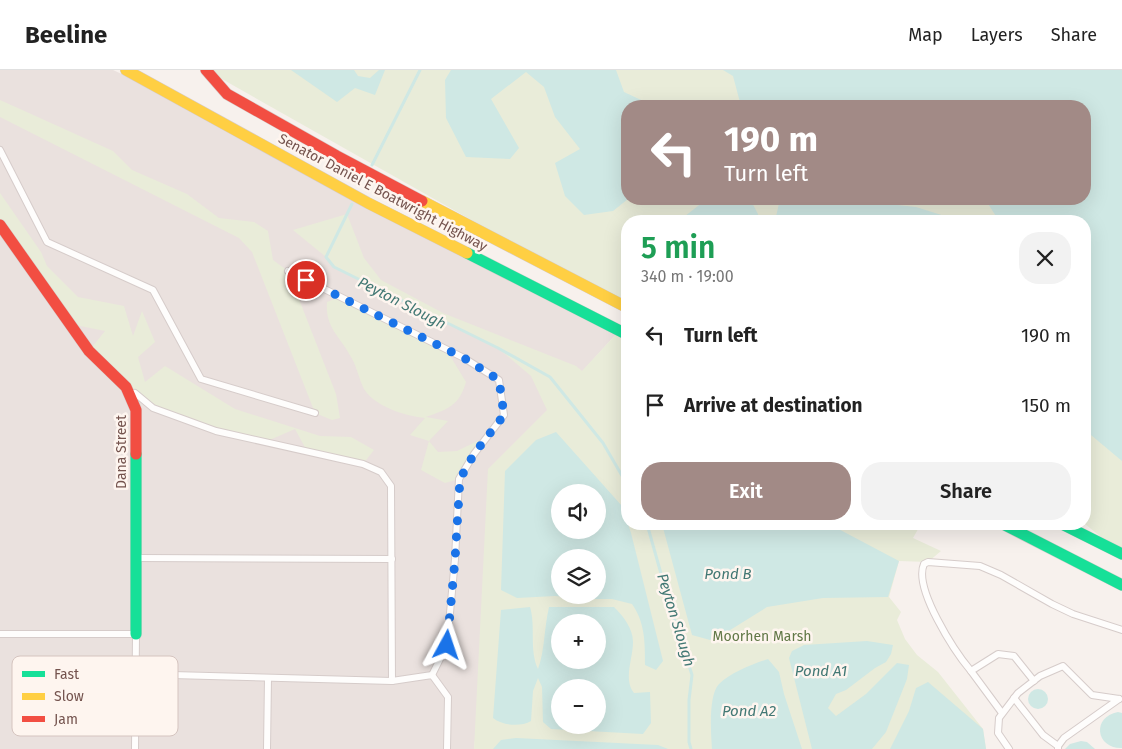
<!DOCTYPE html>
<meta charset="utf-8">
<style>
:root{--surface:#fff;--page:#f2f2f2;--text:#222;--muted:#767676;--line:#e0e0e0;--accent:#a28a86}
body{margin:0;font-family:"Fira Sans",sans-serif;background:var(--page);color:var(--text);height:100vh;display:flex;flex-direction:column;font-size:19px;white-space:nowrap}
*{box-sizing:border-box;margin:0}
p{font-size:16px;color:var(--muted)}
.icon{flex:none;width:28px;height:28px;fill:none;stroke:currentColor;stroke-width:2;stroke-linecap:round;stroke-linejoin:round}
.map{position:relative;flex:1;overflow:hidden}
.panel{position:absolute;left:621px;top:145px;width:470px;height:315px;display:flex;flex-direction:column;background:var(--surface);border-radius:20px;box-shadow:0 5px 20px #0002}
.panel>*{flex:none}
.hud{position:absolute;left:621px;top:30px;width:470px;height:105px;border-radius:20px;box-shadow:0 5px 20px #0002;background:#a28a86;color:#fff;overflow:hidden}
.buttons{position:absolute;left:551px;top:414px;display:grid;gap:10px}
.buttons a{display:grid;place-items:center;width:55px;height:55px;border-radius:50%;background:var(--surface);box-shadow:0 5px 20px #0002;font-size:25px}
.pin{position:absolute;display:grid;place-items:center;width:42px;height:42px;color:#fff;margin:-21px;border:2px solid #fff;border-radius:50%;box-shadow:0 1px 5px #0007}
.me{position:absolute;width:55px;margin:-28px;rotate:5deg;stroke-linejoin:round;filter:drop-shadow(0 0 4px #0008)}
.turn{display:flex;align-items:center;gap:18px;height:105px;padding:0 20px;font-size:22px}
.turn .icon{width:65px;height:65px;stroke-width:2.5}
.turn b{display:block;font-size:35px;line-height:42px}
.round{display:grid;place-items:center;flex:none;width:52px;height:52px;border-radius:20px;background:var(--page)}
.summary{display:flex;align-items:center;justify-content:space-between;height:85px;padding:0 20px}
h1{font-size:30px;font-weight:600;line-height:38px;color:#1e9e55}
.cta{display:flex;gap:10px;margin-top:auto;padding:10px 20px}
.cta a{flex:1;height:58px;border-radius:20px;background:var(--accent);color:#fff;font-size:20px;font-weight:600;line-height:58px;text-align:center}
.cta a+a{background:var(--page);color:var(--text)}
ul{padding:0;list-style:none}
li{display:flex;align-items:center;gap:15px;height:70px;padding:0 20px}
li div{flex:1}
li b{display:block;font-size:19px}
li em{font-style:normal}
header{display:flex;align-items:center;gap:30px;box-sizing:border-box;height:70px;padding:0 25px;background:var(--surface);border-bottom:1px solid var(--line)}
header strong{font-size:24px}
nav{display:flex;gap:28px;margin-inline-start:auto;font-size:18px}
.map>svg:first-child{display:block}
</style>
<header>
<strong>Beeline</strong>
<nav><a>Map</a><a>Layers</a><a>Share</a></nav>
</header>
<div class="map">
<svg width="1122" height="679" viewBox="0 0 1122 679">
<rect width="100%" height="100%" fill="#f7f1ed"/>
<!-- industrial -->
<polygon fill="#eae1de" points="0,0 113,0 187,34 619,261 560,326 477,651 474,679 0,679"/>
<!-- green -->
<g fill="#e9ecd9" fill-rule="evenodd">
<path d="M206 0H1122V484L1085 454V151H628L627 238ZM628 36H1085V129H628Z"/>
<polygon points="0,30 113,81 132,100 187,124 219,148 254,152 268,161 273,190 288,201 336,324 340,348 332,350 315,343 252,182 239,168 0,47"/>
<polygon points="0,123 41,182 47,196 78,227 124,236 133,266 142,241 155,272 138,287 145,312 165,296 235,339 320,366 351,367 374,380 363,394 307,381 295,359 265,372 216,361 153,338 89,281 105,261 70,254 0,155"/>
<path d="M347 144 364 188 381 210 443 243 576 296 582 301 619 261 627 265 628 454H921L913 468 941 481 928 492 899 491 889 527 901 542 897 550 905 569 917 585 938 602 983 659 986 679H474L488 399 547 340 531 306 498 278 334 197 326 187 293 160ZM560 422H598V460H560ZM560 488H598V525H560ZM560 552H598V590H560ZM560 618H598V655H560Z"/>
<path d="M340 227 446 279 466 312C459 336 448 339 426 347L448 351 429 371 438 382 457 381 488 366 459 409 445 413 421 400 429 371 410 365 425 348C406 346 375 337 364 319 359 309 357 297 351 287 340 266 325 258 327 232Z"/>
</g>
<!-- water -->
<g fill="#cfe8e4" fill-rule="evenodd">
<polygon points="291,0 354,0 358,6 370,8 379,0 385,0 375,25 355,18 337,32"/>
<polygon points="451,0 616,0 624,22 654,36 628,36 628,129 613,141 584,145 565,126 555,93 580,79 555,47 544,17 526,2 491,29 519,78 510,89 466,87 446,48 445,10"/>
<polygon points="723,0 1122,0 1122,391 1085,360 1085,151 999,151 985,129 1085,129 1085,36 741,36 733,6"/>
<polygon points="707,129 750,129 758,144 758,151 680,150"/>
<polygon points="780,129 840,129 916,137 951,148 951,151 775,151"/>
<path d="M556 362 622 436 631 463 663 591 656 600 645 595C645 573 645 552 632 534L612 529H586L555 526 517 528 501 520 505 401 536 370ZM560 422H598V460H560ZM560 488H598V525H560Z"/>
<polygon points="662,454 829,454 899,491 888,527 823,528 767,537 727,562 710,570 692,565"/>
<path d="M530 537C536 557 529 579 538 599 545 580 544 558 549 537H614C623 546 633 558 633 572 633 589 623 609 634 623L650 622 651 653 643 664 551 659 543 652 542 617 538 608 533 621 531 651C521 657 503 656 493 648L501 540ZM560 552H598V590H560ZM560 618H598V655H560Z"/>
<polygon points="867,571 893,575 891,584 886,592 875,598 846,620 836,624 828,638 836,646 866,624 897,593 909,595 907,609 886,662 872,679 812,679 789,588 792,581 804,575"/>
<path d="M768 589 779 602 784 624 802 679H712C711 663 708 626 719 614 730 603 753 594 768 589Z"/>
<polygon points="928,612 983,659 986,679 890,679 909,641 916,618"/>
<circle cx="1038" cy="629" r="10"/>
<path d="M1118 642 1122 643V678C1096 679 1091 647 1118 642Z"/>
<polygon points="516,668 658,675 668,679 493,679 501,670"/>
<polygon points="1081,671 1087,672 1095,679 1065,679 1070,674"/>
</g>
<g fill="none" stroke-linecap="round" stroke-linejoin="round">
<!-- stream -->
<g stroke="#cfe8e4" stroke-width="3">
<polyline points="372,95 420,0"/>
<polyline points="352,134 326,187 334,197 498,278 550,307 603,373 628,416"/>
<polyline points="647,454 671,539 692,605 689,630 689,672 691,679"/>
</g>
<!-- lane casing -->
<g stroke="#d6ccca" stroke-width="8">
<g id="lane">
<polyline points="0,80 47,172 153,220 201,309 315,343"/>
<polyline points="288,201 464,288 499,310 504,345 474,384 459,409 455,489 447,575 432,605"/>
<polyline points="135,323 153,338 216,361 363,394 381,402 391,416 392,611"/>
<polyline points="138,488 392,489"/>
<polyline points="0,564 136,564 135,679"/>
<path d="M971 601C955 582 913 518 924 494L928 492 980 496 1001 505 1052 534 1073 544 1122 560"/>
<polyline points="135,604 392,611 432,605 448,627 447,679"/>
<polyline points="1014,628 1043,665 1058,676"/>
<polyline points="1002,643 971,601 998,584 1014,586 1034,611"/>
<polyline points="267,679 268,608"/>
<polyline points="1009,679 998,663 999,648 1018,623 1040,606 1063,596 1092,625 1119,629"/>
<polyline points="1058,679 1058,676 1064,668 1119,629"/>
</g>
</g>
<!-- fast casing -->
<g stroke="#d6ccca" stroke-width="12">
<g id="fast">
<polyline points="467,183 628,265"/>
<polyline points="136,384 136,564"/>
<polyline points="1003,454 1122,515"/>
<polyline points="1062,454 1122,484"/>
</g>
</g>
<!-- slow casing -->
<g stroke="#d6ccca" stroke-width="12">
<g id="slow">
<polyline points="126,0 368,133 467,183"/>
<polyline points="422,131 628,238"/>
</g>
</g>
<!-- jam casing -->
<g stroke="#d6ccca" stroke-width="12">
<g id="jam">
<polyline points="206,0 227,24 337,86 422,131"/>
<polyline points="0,155 89,281 126,317 136,340 136,384"/>
</g>
</g>
<!-- lane -->
<use href="#lane" stroke="#fefdfc" stroke-width="6"/>
<!-- fast -->
<use href="#fast" stroke="#16e098" stroke-width="11"/>
<!-- slow -->
<use href="#slow" stroke="#ffcf43" stroke-width="11"/>
<!-- jam -->
<use href="#jam" stroke="#f24e42" stroke-width="11"/>
</g>
<g fill="none" stroke-linecap="round" stroke-linejoin="round">
<!-- route -->
<polyline stroke="#1a73e8" stroke-width="9" stroke-dasharray="0 16.2" points="306,210 464,288 499,310 504,345 474,384 460,409 455,490 447,575"/>
</g>
<g text-anchor="middle" stroke-width="5" stroke-linejoin="round" paint-order="stroke">
<!-- street labels -->
<g font-size="14" fill="#74534e" stroke="#fef5ef">
<text transform="translate(383 122) rotate(28)" y="5">Senator Daniel E Boatwright Highway</text>
<text transform="translate(121 382) rotate(-90)" y="5">Dana Street</text>
</g>
<!-- park labels -->
<g font-size="14" fill="#617847" stroke="#fef5ef">
<text x="762" y="571">Moorhen Marsh</text>
</g>
<!-- water labels -->
<g font-size="15" font-style="italic" fill="#427874" stroke="#fef5ef">
<text transform="translate(402 233) rotate(27)" y="5">Peyton Slough</text>
<text x="728" y="509">Pond B</text>
<text transform="translate(676 550) rotate(73)" y="5">Peyton Slough</text>
<text x="821" y="606">Pond A1</text>
<text x="749" y="646">Pond A2</text>
</g>
</g>
<!-- legend -->
<rect x="12" y="586" width="166" height="80" rx="8" fill="#fef5ef" stroke="#d5c4bf" stroke-width="1"/>
<rect x="22" y="601" width="23" height="6" fill="#16e098"/>
<rect x="22" y="623" width="23" height="7" fill="#ffcf43"/>
<rect x="22" y="646" width="23" height="6" fill="#f24e42"/>
<g font-size="14" fill="#74534e">
<text x="54" y="609">Fast</text>
<text x="54" y="631">Slow</text>
<text x="54" y="654">Jam</text>
</g>
</svg>
<div class="buttons">
<a><svg class="icon" aria-label="sound" viewBox="0 0 24 24"><path d="M4 9h4l5-4v14l-5-4H4zM17 9q2 3 0 6"/></svg></a>
<a><svg class="icon" aria-label="layers" viewBox="0 0 24 24"><path d="M12 4l9 5-9 5-9-5zM3 14l9 5 9-5"/></svg></a>
<a>+</a>
<a>−</a>
</div>
<div class="pin" style="left:306px;top:210px;background:#d93025"><svg class="icon" aria-label="arrive" viewBox="0 0 24 24"><path d="M6 21V4h12l-3 4 3 4H6"/></svg></div>
<svg class="me" style="left:447px;top:575px" viewBox="-20 -20 40 40"><path d="M0-17L14 15 0 8-14 15z" fill="#1a73e8" stroke="#fff" stroke-width="4"/></svg>
<div class="hud">
<div class="turn"><svg class="icon" aria-label="left" viewBox="0 0 24 24"><path d="M17 20v-9H6M10 6l-5 5 5 5"/></svg><div><b>190 m</b>Turn left</div></div>
</div>
<section class="panel">
<div class="summary"><div><h1>5 min</h1><p>340 m · 19:00</p></div><a class="round"><svg class="icon" aria-label="close" viewBox="0 0 24 24"><path d="M6 6l12 12M18 6L6 18"/></svg></a></div>
<ul>
<li><svg class="icon" aria-label="left" viewBox="0 0 24 24"><path d="M17 20v-9H6M10 6l-5 5 5 5"/></svg><div><b>Turn left</b></div><em>190 m</em></li>
<li><svg class="icon" aria-label="arrive" viewBox="0 0 24 24"><path d="M6 21V4h12l-3 4 3 4H6"/></svg><div><b>Arrive at destination</b></div><em>150 m</em></li>
</ul>
<div class="cta"><a>Exit</a><a>Share</a></div>
</section>
</div>
